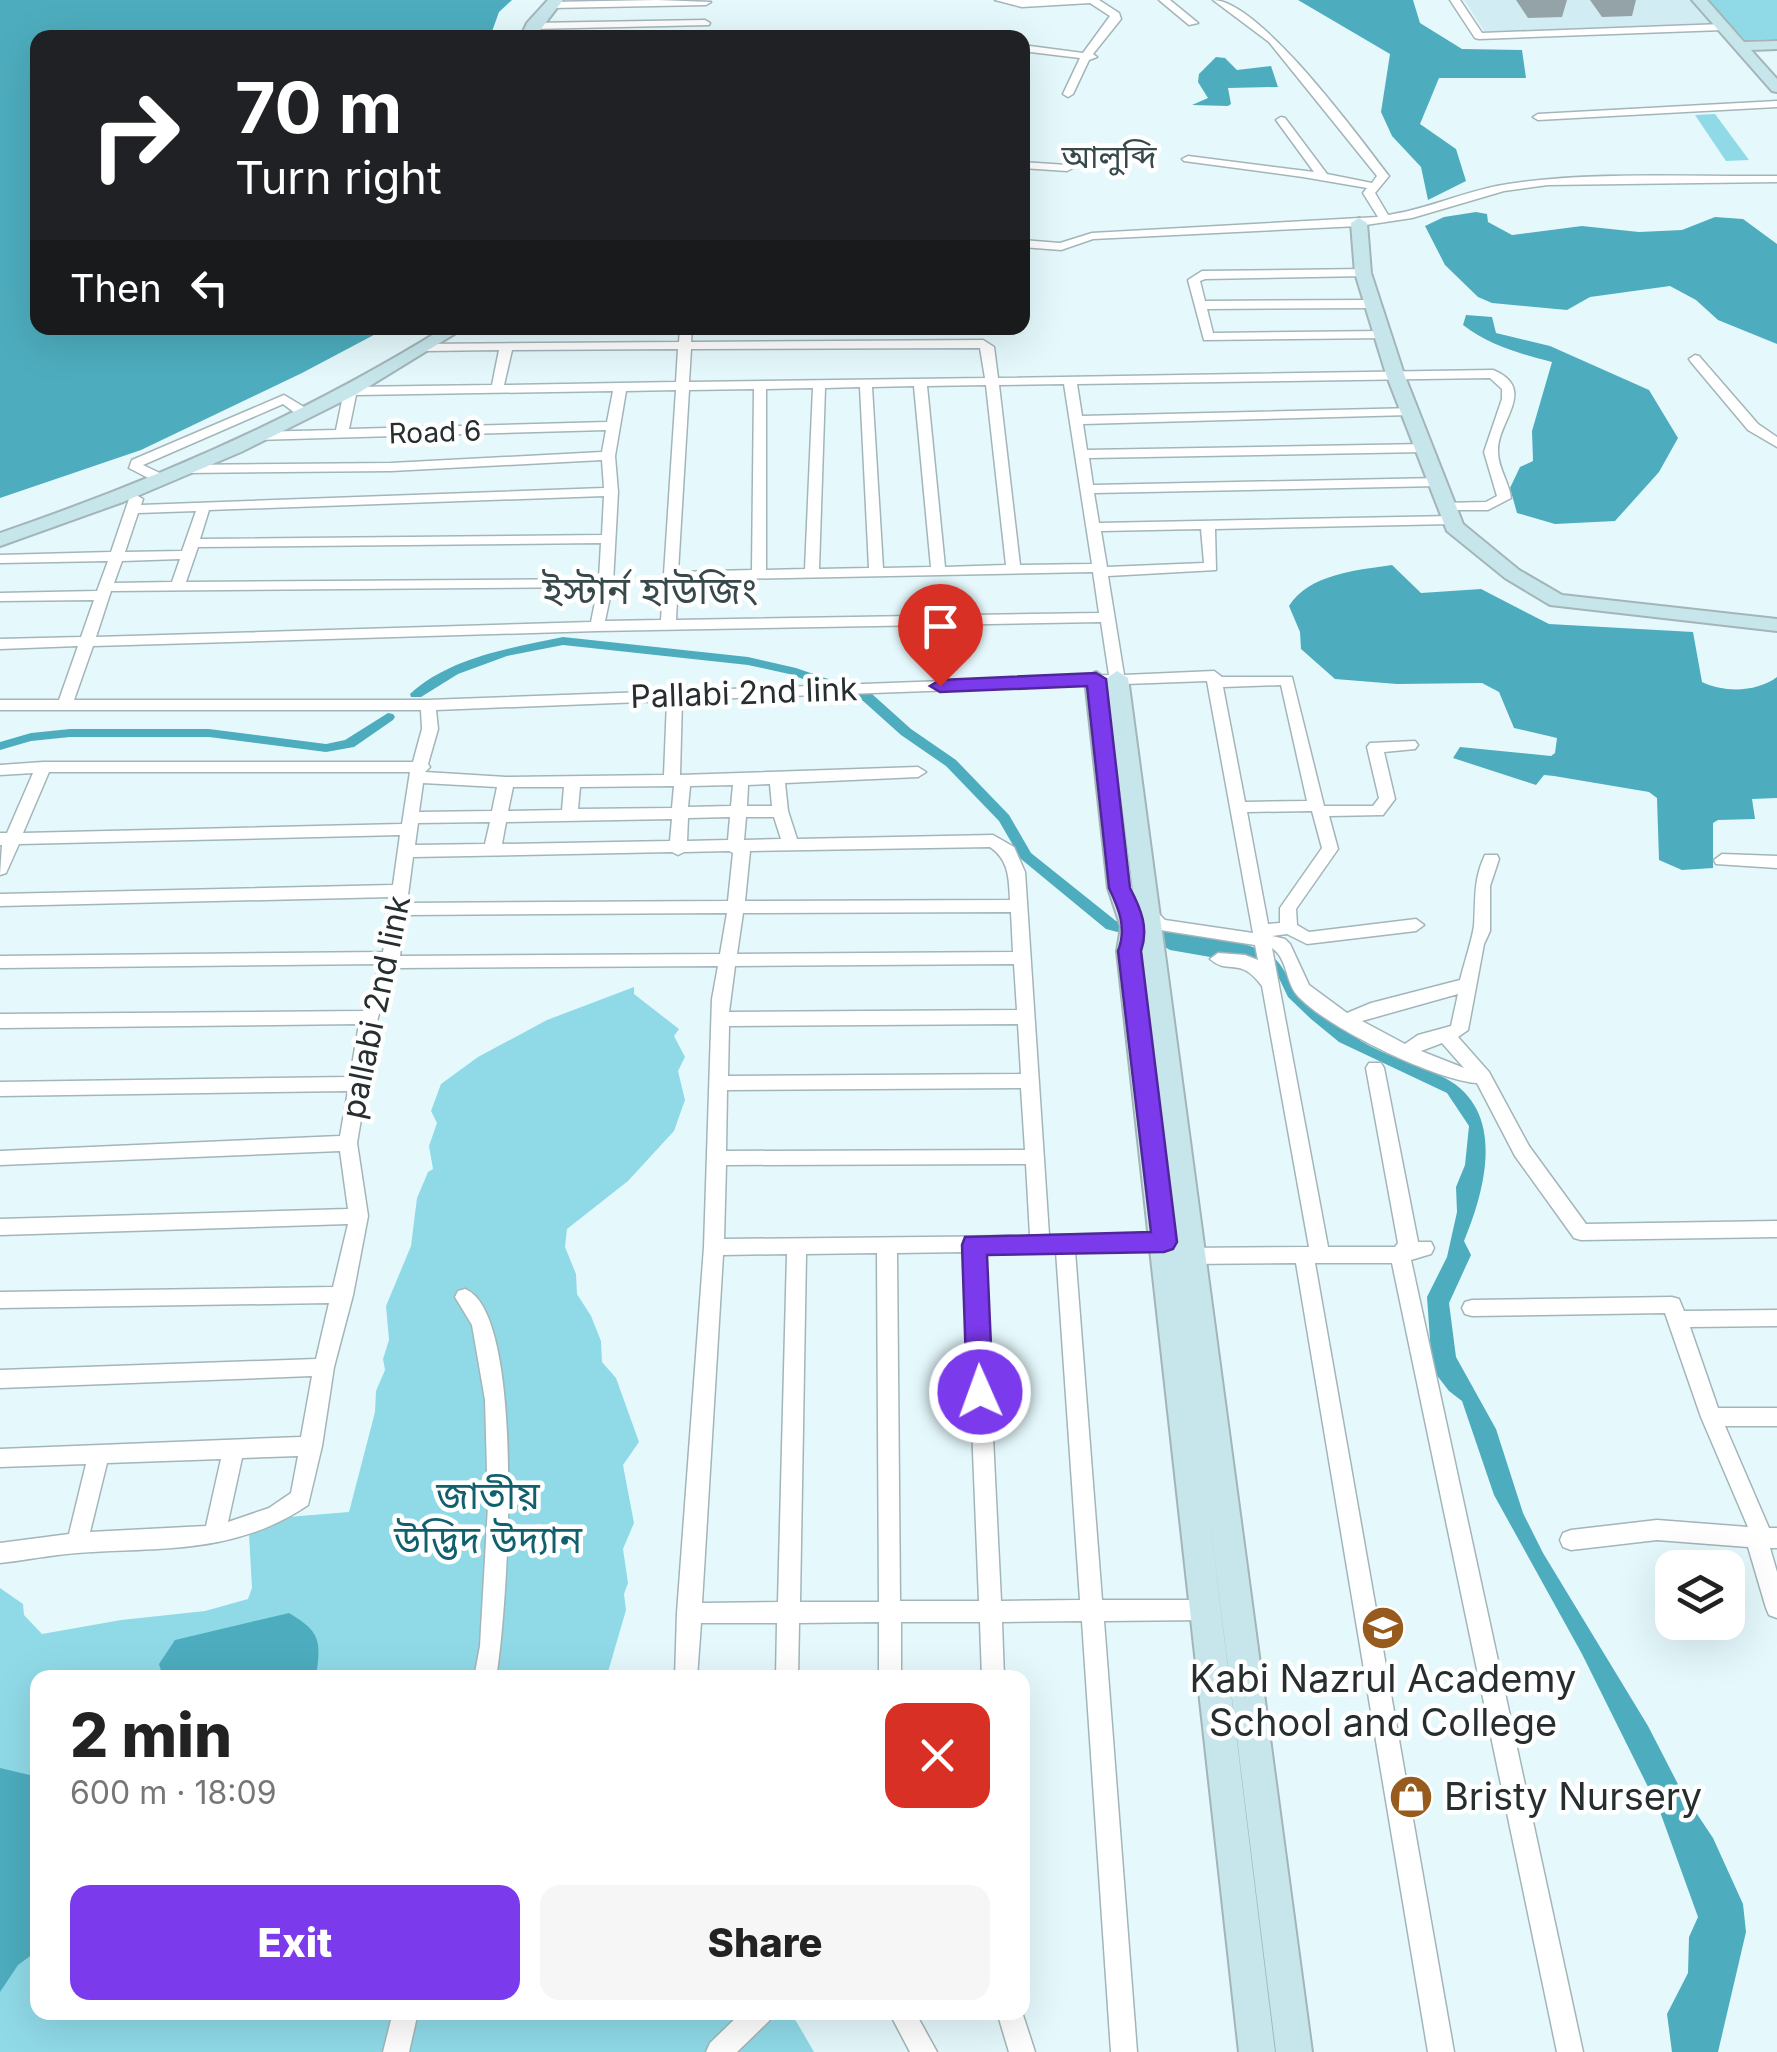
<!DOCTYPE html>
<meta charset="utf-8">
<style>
:root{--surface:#fff;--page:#f6f6f6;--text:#222;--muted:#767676;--accent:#7c3aed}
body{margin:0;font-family:Inter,"Noto Sans Bengali",sans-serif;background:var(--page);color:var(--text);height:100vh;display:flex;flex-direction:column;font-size:38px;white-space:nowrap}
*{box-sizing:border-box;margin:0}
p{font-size:32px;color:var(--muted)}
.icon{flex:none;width:55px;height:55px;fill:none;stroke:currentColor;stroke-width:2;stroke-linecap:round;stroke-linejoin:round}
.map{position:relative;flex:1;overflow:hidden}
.sheet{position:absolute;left:30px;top:1670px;width:1000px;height:350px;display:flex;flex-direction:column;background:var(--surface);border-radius:20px;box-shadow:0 10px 40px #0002}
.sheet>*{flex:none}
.top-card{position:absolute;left:30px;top:30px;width:1000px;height:305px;border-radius:20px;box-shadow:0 10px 40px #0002;background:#202124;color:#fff;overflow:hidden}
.buttons{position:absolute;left:1655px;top:1550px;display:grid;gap:20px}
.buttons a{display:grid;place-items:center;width:90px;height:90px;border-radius:20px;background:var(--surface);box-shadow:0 10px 40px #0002;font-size:50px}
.pin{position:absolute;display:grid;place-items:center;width:85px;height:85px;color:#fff;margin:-102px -42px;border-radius:50% 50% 50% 0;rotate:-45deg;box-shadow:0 0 10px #0007}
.pin .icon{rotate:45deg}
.me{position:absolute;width:110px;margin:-55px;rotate:358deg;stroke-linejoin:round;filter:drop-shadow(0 0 8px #0008)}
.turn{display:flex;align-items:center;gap:35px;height:210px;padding:0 40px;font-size:45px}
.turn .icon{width:130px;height:130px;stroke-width:2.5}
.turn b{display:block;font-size:70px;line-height:85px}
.then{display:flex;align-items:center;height:95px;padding:0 40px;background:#0003;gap:20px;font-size:38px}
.round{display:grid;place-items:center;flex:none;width:105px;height:105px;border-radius:20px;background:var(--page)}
.overview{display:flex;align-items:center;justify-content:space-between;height:170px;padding:0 40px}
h1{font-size:60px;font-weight:800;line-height:75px}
.primary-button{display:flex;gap:20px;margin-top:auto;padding:20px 40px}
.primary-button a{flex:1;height:115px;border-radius:20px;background:var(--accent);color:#fff;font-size:40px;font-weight:800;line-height:115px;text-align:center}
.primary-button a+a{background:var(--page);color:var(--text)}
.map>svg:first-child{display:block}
</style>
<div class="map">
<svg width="1777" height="2052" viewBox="0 0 1777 2052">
<rect width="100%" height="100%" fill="#e5f9fd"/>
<!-- built -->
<polygon fill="#d1edf3" points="1464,0 1777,0 1777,41 1746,43 1729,24 1486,34"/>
<!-- green -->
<g fill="#90dae8">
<polygon points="1708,0 1777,0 1777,39 1745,40"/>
<polygon points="1715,114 1749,160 1726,161 1695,115"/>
<polygon points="634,987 634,994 679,1029 674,1036 685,1057 678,1071 685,1100 674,1131 628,1181 567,1229 565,1247 576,1274 577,1294 591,1316 601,1341 602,1362 616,1378 639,1442 623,1465 634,1523 623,1549 628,1583 624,1594 626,1610 608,1672 605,1678 38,1678 38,2012 786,2013 796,2021 814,2052 0,2052 0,1588 23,1604 24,1615 42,1634 121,1620 205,1611 248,1599 252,1588 249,1534 263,1519 349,1512 375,1412 376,1391 385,1370 383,1359 389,1340 386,1306 411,1246 417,1198 428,1172 433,1169 429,1146 437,1123 431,1111 441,1084 478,1057 547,1020"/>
</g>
<!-- water -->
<g fill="#4dadbe">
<polygon points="0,0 512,0 499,12 490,37 38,38 38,328 387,328 302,373 141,450 0,498"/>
<polygon points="1298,0 1413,0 1420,23 1462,49 1522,50 1526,78 1439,78 1420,124 1456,149 1466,181 1428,200 1421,167 1392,136 1381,112 1390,54"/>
<polygon points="1216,57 1225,58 1237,70 1271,66 1278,87 1228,88 1231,104 1228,106 1192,105 1208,98 1198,82 1199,74"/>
<polygon points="1476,212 1487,214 1488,222 1512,235 1582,226 1639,232 1682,230 1715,217 1743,219 1777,244 1777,344 1718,320 1696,300 1670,286 1590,297 1567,310 1492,303 1478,297 1445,265 1425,226 1444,217"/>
<path d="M1466 315 1492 317 1496 333 1550 346 1649 390 1678 438 1659 472 1615 521 1555 524 1517 513 1510 488 1520 467 1533 461 1532 431 1552 362C1518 353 1491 346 1463 325Z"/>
<path d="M1392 565 1421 593 1481 589 1549 624 1693 632 1702 682C1725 693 1757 692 1777 677V798L1752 799 1755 819 1718 820 1713 823V868L1682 870 1659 860 1657 798 1649 792 1554 776 1544 775 1536 785 1453 758 1460 747 1551 756 1555 753 1557 738 1514 728 1499 692 1482 683 1397 684 1335 679 1301 649 1300 632 1289 606C1309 574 1357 570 1392 565Z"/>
<path d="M1164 929C1198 937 1245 937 1274 958 1283 965 1288 980 1296 989 1313 1009 1340 1027 1361 1041 1387 1057 1418 1064 1445 1078 1507 1111 1485 1190 1464 1241L1471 1255 1449 1303 1456 1357 1496 1429 1523 1513 1543 1553 1648 1726 1681 1790 1713 1838 1743 1904 1746 1932 1718 2052H1672L1667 2014 1688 1973 1689 1937 1698 1917 1659 1809 1582 1654 1494 1495 1462 1401 1449 1391 1432 1369 1427 1297 1447 1257 1457 1212 1456 1187 1465 1165 1469 1126 1447 1093 1339 1042 1311 1019 1288 997 1274 968 1170 950 1163 946Z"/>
<path d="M289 1613C321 1632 321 1641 316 1677H163L159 1664 175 1640Z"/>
<polygon points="0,1768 38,1777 37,1951 18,1965 0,1992"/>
</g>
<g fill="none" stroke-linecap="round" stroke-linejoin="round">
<!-- canal -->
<g fill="#4dadbe" fill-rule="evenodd">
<path d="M563 637 748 657 796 668 872 694 911 729 956 760 1009 815 1031 853 1116 921 1145 929 1147 933 1140 938 1106 929 1021 859 999 821 946 766 901 735 862 700 789 674 748 665 563 645 507 656 458 674 421 697H411L410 694C450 657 511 648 563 637Z"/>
<polygon points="388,713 393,714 395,717 393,720 354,747 326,752 209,737 70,737 31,741 0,750 0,742 31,733 70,729 209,729 326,744 345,740"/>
</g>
<!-- street casing -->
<g stroke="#a3b5b9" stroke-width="3">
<g id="street">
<polygon points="657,0 711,2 706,5 551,8 546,5 551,2"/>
<polygon points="995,0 1099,0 1119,13 1121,19 1093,54 1097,57 1089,60 1073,94 1068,97 1063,94 1080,58 1022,51 1022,45 1083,53 1110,16 1090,3 1022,7"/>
<polygon points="1159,0 1170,0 1198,23 1189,25"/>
<path d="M1213 0C1259 0 1359 137 1389 176L1375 193 1388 215C1429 209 1467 190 1508 184 1592 171 1691 177 1777 176V182L1548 185 1504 191 1412 218 1359 226 1093 239 1061 250 1022 247V240L1060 243 1092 233 1378 217 1363 193 1367 188 1303 177 1184 161 1182 159 1188 156 1314 172 1276 120 1281 117 1285 118 1327 174 1372 183 1377 176 1269 42Z"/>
<polygon points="1450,0 1460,0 1482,33 1723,24 1728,27 1723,30 1479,39 1475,38"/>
<polygon points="705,20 710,23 709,25 532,29 527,26 532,23"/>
<polygon points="1777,101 1777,107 1538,120 1533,117 1538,114"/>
<polygon points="1022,162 1067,165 1073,168 1067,171 1022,168"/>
<polygon points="1363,269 1369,273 1367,276 1205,279 1200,281 1205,301 1373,300 1379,304 1373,308 1207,309 1213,333 1383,331 1387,332 1387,338 1204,340 1188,280 1202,271"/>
<path d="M680 328H692L691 342 983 340 994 347 998 378 1493 370C1539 389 1496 422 1498 452 1498 468 1509 482 1511 498L1488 510H1446L1441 509V503L1486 502 1497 496 1484 452 1502 399V389L1490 378 1077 384 1082 416 1415 408V414L1410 415 1083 424 1087 450 1425 444 1432 448 1425 452 1089 458 1093 485 1438 478 1445 482 1438 486 1094 493 1099 523 1452 516 1459 520 1452 524 1215 529 1216 570 1108 576 1124 675 1214 671 1222 677H1292L1324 806H1373L1379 798 1367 747 1370 743 1415 741 1418 745 1415 749 1384 752 1395 799 1383 815 1329 816 1338 849 1296 909 1297 925 1309 932 1416 919 1424 925 1416 931 1307 944 1287 934 1272 936 1285 939 1290 944 1309 985 1347 1013 1371 1003 1460 980C1464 964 1472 940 1474 926 1476 898 1473 881 1485 855H1497L1499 859 1490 886V931L1484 944 1468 1030 1458 1037 1489 1072 1529 1146 1586 1224 1777 1221V1237L1581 1240 1574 1238 1515 1156 1477 1083C1435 1080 1325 1027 1297 995 1285 981 1288 959 1272 948L1328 1247H1395L1398 1243 1366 1068 1369 1063H1381L1384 1068 1418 1242H1431L1434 1248 1431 1254 1411 1260 1583 2052H1557L1392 1263H1315L1454 2052H1428L1296 1263 1182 1264 1175 1262 1172 1256 1175 1250 1182 1248 1309 1247 1262 986C1239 955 1229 976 1210 959L1218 953 1245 955 1258 960 1255 945 1154 929 1137 910 1145 904 1151 906 1165 920 1253 933 1207 681 682 700 680 775 918 767 926 772 918 777 785 783 788 811 797 839 993 835 1014 847 1025 872 1049 1235 1165 1234 1172 1236 1175 1242 1172 1248 1165 1250 1075 1251 1102 1600H1207L1215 1603 1218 1610 1215 1617 1207 1620 1104 1621 1137 2052H1111L1082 1621 1002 1622 1004 1678H982L980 1622H901V1678H879V1622L799 1623 798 1678H776L777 1623H701L697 1678H675L677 1613 704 1247 712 999 718 966 396 968 378 1017 357 1143 368 1216 353 1295 334 1367 322 1446 308 1505C234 1555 162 1547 77 1553 51 1555 26 1560 0 1563V1543L69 1534 86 1464 0 1467V1449L301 1437 312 1376 0 1388V1370L316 1359 329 1303 0 1308V1292L333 1287 348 1224 0 1235V1219L348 1209 340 1151 0 1165V1151L340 1136 348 1091 0 1096V1082L350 1077 359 1024 0 1028V1014L363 1011 380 964 0 968V956L383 952 391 897 0 906V894L393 885 400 835 19 844 6 873 0 875 2 845H0V833H7L33 773 0 775V765L43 762H413L422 729 421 710H0V700H59L78 646 0 649V639L81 637 94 600 0 601V593L97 591 108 561 0 563V555L111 552 129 499 136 495 143 499 141 505 604 488 602 460 391 471 183 473 176 469 183 465 391 463 602 452 606 430 255 440 248 436 255 432 336 430 344 391 350 387 492 385 499 350 425 351 419 347 421 344 679 342ZM980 348 985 378 689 382 691 349ZM678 349 676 382 504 385 512 350ZM1064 384 1092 564 1020 565 999 385ZM986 385 1006 565 945 567 927 386ZM914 386 931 567 883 568 872 387ZM860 387 869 568 819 569 825 388ZM813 388 805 569 766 570V389ZM754 389 752 570 678 572 689 390ZM676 390 661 620 605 621 613 583 618 492 615 456 626 391ZM613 391 607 422 349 429 356 395ZM604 496 602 535 200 539 209 510ZM196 511 182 551 125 552 138 513ZM1201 529 1204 563 1107 567 1101 531ZM601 543 599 579 186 582 198 547ZM180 559 172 582 114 583 122 561ZM1093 572 1099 613 676 620 678 580ZM598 587 591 622 96 637 111 591ZM1101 622 1109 675 428 700H74L93 646 597 631ZM1281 685 1307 801 1245 802 1223 687ZM667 701 664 775 506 777 425 772 430 767 428 764 438 729 436 710ZM49 772H410L402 824 23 833ZM423 783 497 787 492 811 419 812ZM770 784 772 806H747L748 785ZM733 785 731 806 688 807 690 786ZM674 786 672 808 578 809 580 787ZM513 787H564L562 810 508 811ZM1312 811 1322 848 1280 908V923L1268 924 1247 812ZM730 817 728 840 687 841 688 818ZM746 817H774L781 839 744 840ZM672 819 670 841 502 844 506 822ZM490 822 485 844 415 845 418 823ZM990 847C1009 860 1009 878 1010 900L745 901 750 851ZM729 851 733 853 728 901 407 903 413 857 672 852 678 855 684 852ZM1011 912 1013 952 737 954 743 913ZM727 913 720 954 400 956 405 915ZM1014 964 1017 1010 729 1012 735 966ZM1458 994 1451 1026 1418 1035 1405 1044 1362 1021ZM1018 1024 1021 1074 728 1076 729 1026ZM1442 1043 1464 1068 1421 1051ZM1021 1088 1025 1150 726 1151 727 1090ZM1026 1164 1030 1236 724 1239 726 1165ZM1056 1251 1080 1600 1001 1601 984 1252ZM965 1252 979 1601H900L897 1253ZM877 1253 879 1602H800L806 1254ZM787 1254 778 1602 702 1603 723 1255ZM298 1456 291 1493 269 1508 228 1522 242 1458ZM221 1459 206 1526 90 1532 107 1463Z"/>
<polygon points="1695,355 1699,356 1758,424 1777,437 1777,447 1748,430 1691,362 1689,359"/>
<polygon points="284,395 309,410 309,416 299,416 283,404 143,465 166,476 166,482 156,482 129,468 132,460"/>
<polygon points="1722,854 1777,856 1777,868 1716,864 1714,860"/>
<path d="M465 1289C528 1313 507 1617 496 1678H474L480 1646 488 1506 485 1400 472 1325 455 1297 458 1291Z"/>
<polygon points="1672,1297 1679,1299 1684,1311 1777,1310 1777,1326 1690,1327 1718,1408 1777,1408 1777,1426 1725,1426 1769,1528 1777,1528 1777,1548 1770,1548 1777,1572 1777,1618 1769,1615 1766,1608 1748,1547 1657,1540 1571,1550 1563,1547 1560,1540 1563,1533 1571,1530 1657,1520 1748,1527 1701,1417 1665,1313 1472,1316 1465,1314 1462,1308 1465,1302 1472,1300"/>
<polygon points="393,2012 418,2012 409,2052 383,2052"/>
<polygon points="742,2012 772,2012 769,2021 737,2052 706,2052 710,2043"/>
<polygon points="889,2012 915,2012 937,2052 910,2052"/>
<polygon points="997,2012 1022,2012 1035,2052 1009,2052"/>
</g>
</g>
<!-- secondary casing -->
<g stroke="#a3b5b9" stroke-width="4">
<g id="secondary">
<polygon points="548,0 563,0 534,38 520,38 527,23"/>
<polygon points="1692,0 1707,0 1744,42 1777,41 1777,49 1751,50 1777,79 1777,92 1772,91"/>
<polygon points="1359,218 1367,223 1371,273 1404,374 1463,524 1519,570 1562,595 1777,619 1777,631 1550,605 1505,578 1447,531 1386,374 1355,273 1351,223"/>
<path d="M444 328H464L355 395 241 452 123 502 0 546V533C155 480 304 415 444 328Z"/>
<path d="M1117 671 1128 678 1312 2052H1276L1208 1505 1275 2052H1239L1117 951 1121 927 1108 888 1085 679 1096 672 1106 679ZM1112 727 1133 890 1132 888Z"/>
</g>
</g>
<!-- street -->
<use href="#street" fill="#fff" fill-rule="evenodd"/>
<!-- secondary -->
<use href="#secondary" fill="#c6e6eb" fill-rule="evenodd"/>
</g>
<!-- wall -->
<g fill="#94a3a7">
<polygon points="1516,0 1567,0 1562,17 1528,18"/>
<polygon points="1590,0 1636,0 1632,16 1602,17"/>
</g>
<!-- route -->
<path fill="#7c3aed" stroke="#51269a" stroke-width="2.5" d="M1096 673 1106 679 1130 888C1141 909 1149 928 1141 951L1177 1242 1173 1249 1164 1252 987 1255 993 1392 990 1400 980 1403 971 1400 967 1392 962 1245 965 1237 1151 1232 1118 951C1127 928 1119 909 1109 888L1087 686 940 692 930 686 940 680Z"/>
<!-- icons -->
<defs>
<g id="school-disc" transform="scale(2.25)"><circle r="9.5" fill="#975b1d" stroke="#fff"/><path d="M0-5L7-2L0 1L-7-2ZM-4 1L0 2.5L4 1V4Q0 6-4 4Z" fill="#fff"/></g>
<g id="shop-disc" transform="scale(2.25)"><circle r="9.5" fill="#975b1d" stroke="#fff"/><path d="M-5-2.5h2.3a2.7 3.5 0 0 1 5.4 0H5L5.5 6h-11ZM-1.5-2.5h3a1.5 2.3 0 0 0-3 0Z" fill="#fff"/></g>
</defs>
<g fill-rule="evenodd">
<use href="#school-disc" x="1383" y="1628"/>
<use href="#shop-disc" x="1411" y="1797"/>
</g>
<g text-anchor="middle" stroke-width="9" stroke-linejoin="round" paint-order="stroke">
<!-- far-street labels -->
<g font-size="28" fill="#262e2f" stroke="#fff">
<text transform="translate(435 432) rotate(-2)" y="10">Road 6</text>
</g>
<!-- far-quarter labels -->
<g font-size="32" fill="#38494c" stroke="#fff">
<text x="1109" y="168">আলুব্দি</text>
</g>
<!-- street labels -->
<g font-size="32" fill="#262e2f" stroke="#fff">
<text transform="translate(744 693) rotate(-2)" y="11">Pallabi 2nd link</text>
<text transform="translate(376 1007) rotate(-78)" y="11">pallabi 2nd link</text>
</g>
<!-- quarter labels -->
<g font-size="38" fill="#38494c" stroke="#fff">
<text x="650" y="604">ইস্টার্ন হাউজিং</text>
</g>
<!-- near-park labels -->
<g font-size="38" fill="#10606d" stroke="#fff">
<text x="488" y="1509">জাতীয়<tspan x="488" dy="44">উদ্ভিদ উদ্যান</tspan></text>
</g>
<!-- near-poi labels -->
<g font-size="38" fill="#262e2f" stroke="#fff">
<text x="1383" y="1692">Kabi Nazrul Academy<tspan x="1383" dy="44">School and College</tspan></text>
<text x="1444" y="1810" text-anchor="start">Bristy Nursery</text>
</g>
</g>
</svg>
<div class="buttons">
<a><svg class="icon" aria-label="layers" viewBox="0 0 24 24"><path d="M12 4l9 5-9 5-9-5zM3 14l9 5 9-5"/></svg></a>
</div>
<div class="pin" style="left:940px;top:686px;background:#d93025"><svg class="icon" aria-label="arrive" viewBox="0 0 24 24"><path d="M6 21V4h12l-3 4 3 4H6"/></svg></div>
<svg class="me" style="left:980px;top:1392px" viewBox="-20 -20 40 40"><circle r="17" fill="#7c3aed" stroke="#fff" stroke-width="3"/><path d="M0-11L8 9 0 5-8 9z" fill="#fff"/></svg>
<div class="top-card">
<div class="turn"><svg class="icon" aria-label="right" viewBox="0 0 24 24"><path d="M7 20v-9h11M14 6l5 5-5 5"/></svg><div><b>70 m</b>Turn right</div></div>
<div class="then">Then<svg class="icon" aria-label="left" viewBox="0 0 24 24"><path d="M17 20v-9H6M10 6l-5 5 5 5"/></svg></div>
</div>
<section class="sheet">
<div class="overview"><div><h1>2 min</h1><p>600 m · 18:09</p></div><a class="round" style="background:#d93025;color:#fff"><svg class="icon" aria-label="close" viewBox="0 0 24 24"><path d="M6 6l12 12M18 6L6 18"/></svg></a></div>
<div class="primary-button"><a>Exit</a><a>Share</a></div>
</section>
</div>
